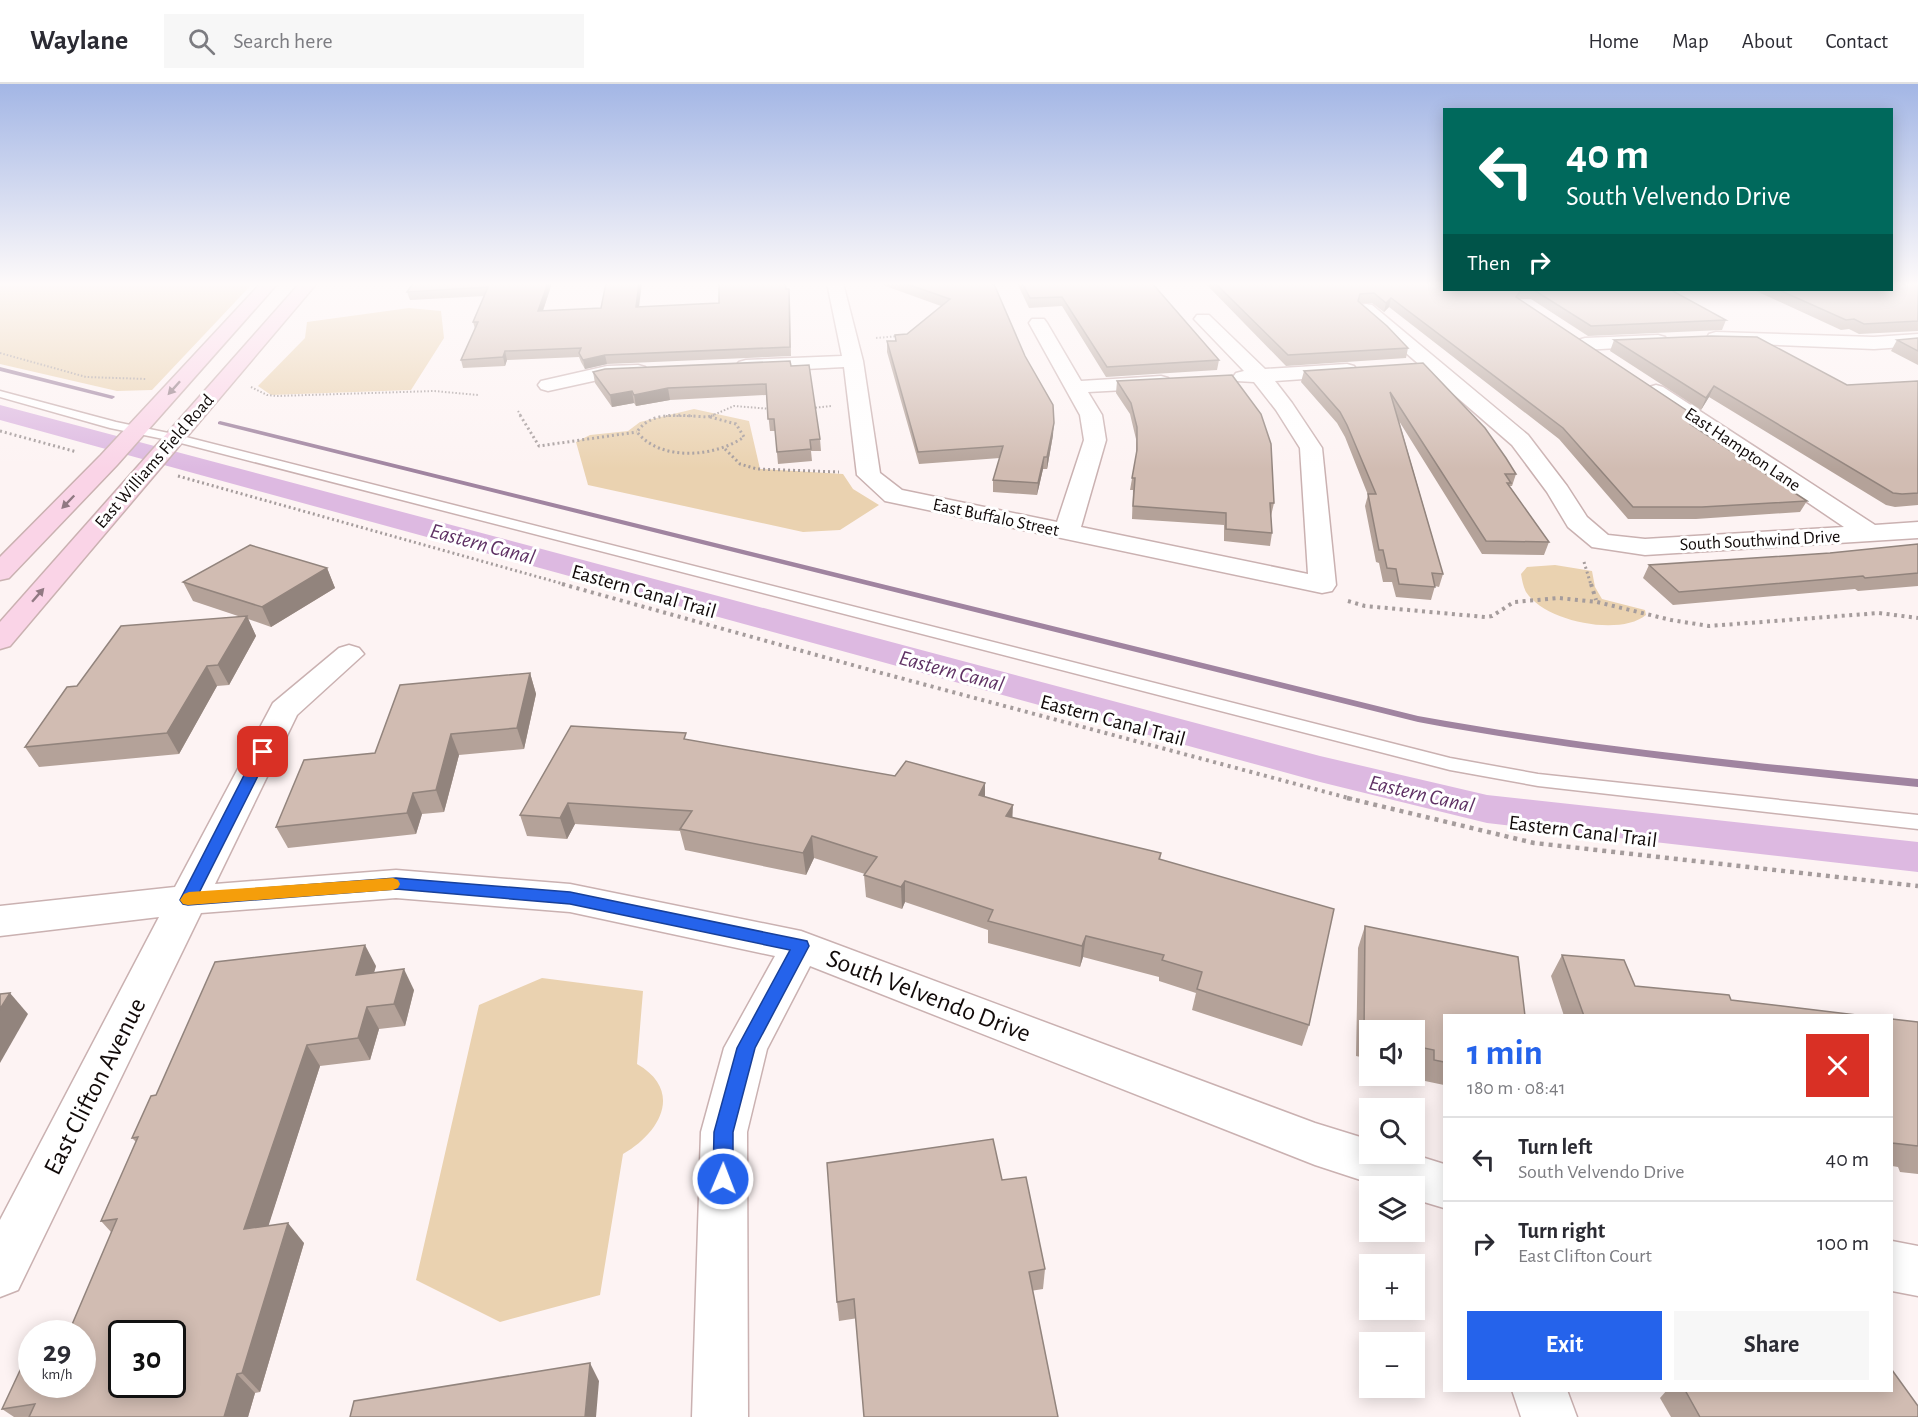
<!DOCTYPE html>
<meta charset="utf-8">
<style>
:root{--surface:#fff;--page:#f7f7f7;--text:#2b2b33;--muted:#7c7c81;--line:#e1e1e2;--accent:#2563eb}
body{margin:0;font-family:"Alegreya Sans",sans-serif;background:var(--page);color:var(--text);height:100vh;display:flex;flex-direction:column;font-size:22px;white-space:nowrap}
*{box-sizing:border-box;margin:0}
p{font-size:20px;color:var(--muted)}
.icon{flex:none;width:33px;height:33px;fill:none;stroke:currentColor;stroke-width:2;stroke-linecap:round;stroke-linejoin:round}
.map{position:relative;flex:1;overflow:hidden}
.sheet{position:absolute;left:1443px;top:930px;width:450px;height:378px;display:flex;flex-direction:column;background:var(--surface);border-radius:0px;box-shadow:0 3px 15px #0003}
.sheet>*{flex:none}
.banner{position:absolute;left:1443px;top:24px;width:450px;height:183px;border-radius:0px;box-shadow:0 3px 15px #0003;background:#00695c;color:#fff;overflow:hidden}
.tools{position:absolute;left:1359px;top:936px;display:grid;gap:12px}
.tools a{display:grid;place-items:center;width:66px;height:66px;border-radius:0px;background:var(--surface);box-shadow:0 3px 15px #0003;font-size:30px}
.speed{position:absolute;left:18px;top:1236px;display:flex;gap:12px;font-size:30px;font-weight:700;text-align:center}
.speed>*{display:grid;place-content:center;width:78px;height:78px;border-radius:50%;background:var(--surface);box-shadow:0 3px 15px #0003;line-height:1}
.speed small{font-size:15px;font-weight:400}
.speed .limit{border:3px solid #111;border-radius:9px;background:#fff;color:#111}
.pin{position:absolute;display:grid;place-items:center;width:51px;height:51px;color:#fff;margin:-26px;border-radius:12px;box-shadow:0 3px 9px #0006}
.me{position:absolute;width:66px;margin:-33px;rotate:1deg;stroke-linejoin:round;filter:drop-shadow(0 0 4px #0008)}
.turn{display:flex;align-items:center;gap:21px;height:126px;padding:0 24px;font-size:27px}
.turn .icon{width:78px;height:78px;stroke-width:2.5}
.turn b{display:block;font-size:42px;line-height:51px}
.then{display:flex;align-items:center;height:57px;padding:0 24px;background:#0003;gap:12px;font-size:22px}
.round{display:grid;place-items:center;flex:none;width:63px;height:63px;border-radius:0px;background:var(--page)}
.summary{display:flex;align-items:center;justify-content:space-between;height:102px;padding:0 24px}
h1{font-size:36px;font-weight:600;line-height:45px;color:var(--accent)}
.cta{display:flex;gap:12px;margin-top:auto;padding:12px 24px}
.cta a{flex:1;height:69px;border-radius:0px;background:var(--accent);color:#fff;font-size:24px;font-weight:600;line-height:69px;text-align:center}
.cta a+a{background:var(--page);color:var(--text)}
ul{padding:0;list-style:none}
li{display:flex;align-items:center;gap:18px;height:84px;padding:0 24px;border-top:2px solid var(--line)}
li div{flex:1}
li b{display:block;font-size:22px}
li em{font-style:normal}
header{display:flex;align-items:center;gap:36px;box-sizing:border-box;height:84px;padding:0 30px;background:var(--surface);border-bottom:2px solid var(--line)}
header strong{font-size:28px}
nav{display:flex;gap:33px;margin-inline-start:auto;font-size:21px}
.search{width:420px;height:54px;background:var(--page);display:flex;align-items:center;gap:15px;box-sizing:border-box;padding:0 21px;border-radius:0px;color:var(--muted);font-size:22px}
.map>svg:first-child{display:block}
</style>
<header>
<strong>Waylane</strong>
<div class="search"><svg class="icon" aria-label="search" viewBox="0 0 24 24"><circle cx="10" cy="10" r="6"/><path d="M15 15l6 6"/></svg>Search here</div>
<nav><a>Home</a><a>Map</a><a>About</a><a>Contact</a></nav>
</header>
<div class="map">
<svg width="1918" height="1333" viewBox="0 0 1918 1333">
<rect width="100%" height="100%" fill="#fdf3f3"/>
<!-- green -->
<g fill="#ead2b0">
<polygon points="0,199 253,199 152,306 117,307 0,280"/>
<polygon points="409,224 441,227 444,254 411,306 271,311 258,302 305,254 307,238"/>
<polygon points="694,325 749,337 760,385 843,390 853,405 879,421 840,446 803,448 588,401 576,358 590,351 628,347 640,338"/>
<path d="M1555 481 1592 487 1595 503 1602 515 1645 526 1646 531C1619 553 1544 537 1526 508 1523 502 1522 496 1521 490L1527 483Z"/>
<path d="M542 894 643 907 637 980C684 1007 660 1049 623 1070L600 1211 500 1238 416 1196 479 921Z"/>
</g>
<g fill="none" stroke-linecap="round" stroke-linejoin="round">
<!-- stream -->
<g fill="#a084a0" fill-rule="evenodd">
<polygon points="0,283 114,312 115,313 112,315 0,287"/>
<path d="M220 337 1418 632C1584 662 1751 679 1918 695V703C1751 686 1584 669 1418 638L218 340V338Z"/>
</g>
<!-- canal -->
<polygon fill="#ddb9e1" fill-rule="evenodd" points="0,321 1320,672 1487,711 1918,758 1918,788 1487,739 1320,698 0,336"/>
<!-- service casing -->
<g stroke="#cab1b1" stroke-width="3">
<polygon id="service" points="0,307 116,338 178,351 1450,674 1538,690 1918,731 1918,745 1538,702 1450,686 173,357 110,344 0,313"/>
</g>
<!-- minor casing -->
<g stroke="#cab1b1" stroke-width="3">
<g id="minor">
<polygon points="827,199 843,199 863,277 880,389 902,406 1057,438 1084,356 1080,331 1029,239 1032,235 1044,235 1047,239 1081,297 1161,292 1168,294 1171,298 1168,302 1161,304 1088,308 1102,331 1106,356 1081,443 1308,490 1300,364 1276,326 1254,298 1236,297 1233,293 1236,289 1244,287 1194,235 1197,231 1209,231 1265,285 1347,280 1354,282 1357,286 1354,290 1347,292 1275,297 1292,319 1322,364 1336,501 1332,507 1322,509 885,417 857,391 844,283 746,288 739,286 736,282 739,278 746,276 842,272"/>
<polygon points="1366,220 1372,221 1528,351 1567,402 1587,433 1608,451 1645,455 1844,443 1649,311 1646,307 1649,303 1656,301 1663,303 1875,441 1918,438 1918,454 1645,471 1592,463 1568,443 1547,408 1512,361 1360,229 1357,225 1360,221"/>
<polygon points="1716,248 1874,253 1918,250 1918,262 1874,265 1709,258 1707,254 1709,250"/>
<polygon points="1658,251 1665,253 1667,257 1665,261 1585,266 1578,264 1575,260 1578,256 1585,254"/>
<polygon points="638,281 645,283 648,287 645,291 607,294 548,307 541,305 538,301 541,297 607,282"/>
<polygon points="349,561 359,564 364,570 297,631 215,800 396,786 570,800 801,847 1315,1039 1370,1056 1370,1070 1412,1070 1444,1080 1444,1124 1414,1115 1414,1102 1379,1102 1315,1081 810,882 767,965 747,1048 748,1333 692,1333 701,1048 724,964 775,872 570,828 396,814 201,829 18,1206 0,1213 0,1136 159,833 0,852 0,822 175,803 273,619 339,564"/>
<polygon points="1892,1157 1918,1162 1918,1212 1892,1207"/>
<polygon points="1512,1306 1567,1306 1577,1333 1521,1333"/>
</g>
</g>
<!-- secondary casing -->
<g stroke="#cab1b1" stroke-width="3">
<g id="secondary">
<polygon points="261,199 278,199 117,381 9,494 0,496 0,473 101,371"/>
<polygon points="300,199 317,199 10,562 0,565 0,538"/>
</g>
</g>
<!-- path-far3 -->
<g stroke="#a59c9c" stroke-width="2" stroke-dasharray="1.5 2" stroke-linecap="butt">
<polyline points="876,254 899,252"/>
<polyline points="0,269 86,293 147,295"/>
<polyline points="251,303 267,311 277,312 434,307 478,311"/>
<polyline points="812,324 832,322"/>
<polyline points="518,327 521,332"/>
<polyline points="666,332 693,332"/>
<polyline points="711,332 734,322 772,325"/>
</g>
<!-- path-far2 -->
<g stroke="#a59c9c" stroke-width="3" stroke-dasharray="2 3" stroke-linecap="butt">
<polyline points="520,331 539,362 637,348"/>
<path d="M710 333 736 340 744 353C715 373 661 378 637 348 652 325 684 332 708 333L714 331"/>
<polyline points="0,347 77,368"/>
<polyline points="725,365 740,380 757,385 839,388"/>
<polyline points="178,392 567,501"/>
<polyline points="1584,478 1591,501"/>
</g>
<!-- path-far1 -->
<g stroke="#a59c9c" stroke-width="4" stroke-dasharray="3 4.5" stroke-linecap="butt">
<polyline points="562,500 874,587 1352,715"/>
<polyline points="1591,500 1596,516"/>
<polyline points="1348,517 1365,522 1485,533 1492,532 1514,518 1559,514 1597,518 1671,536 1709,542 1879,529 1918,534"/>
</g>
<!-- path -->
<polyline stroke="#a59c9c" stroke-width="4.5" stroke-dasharray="4 5" stroke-linecap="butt" points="1347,714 1534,759 1918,802"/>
<!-- service -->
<use href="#service" fill="#fff" fill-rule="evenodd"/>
<!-- minor -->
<use href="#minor" fill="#fff" fill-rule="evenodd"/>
<!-- secondary -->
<use href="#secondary" fill="#fad4e7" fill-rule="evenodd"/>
</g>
<!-- wall -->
<g fill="#b4a299">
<polygon points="552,199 543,227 719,219 786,205 790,213 791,272 607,280 585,285 581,278 579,273 507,276 505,282 463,284 461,276 475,245 473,238 485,212 410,216 407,208"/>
<polygon points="877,199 991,199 1053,351 1047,385 1043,385 1037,411 993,408 993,396 1000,374 919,380 887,268 887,257 895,257 895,251 907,250 941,222"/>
<polygon points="1017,199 1152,199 1219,276 1217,286 1106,293 1062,222 1029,224"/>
<polygon points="1205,199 1444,199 1671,206 1726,236 1722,246 1588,252 1531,215 1519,215 1695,332 1691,341 1807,417 1800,428 1696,435 1628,435 1559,355 1389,223 1384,228 1372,219 1360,219 1408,264 1406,274 1286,282"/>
<polygon points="1918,199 1918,247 1859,250 1849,245 1841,246 1754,206 1892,206"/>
<polygon points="1918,254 1918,281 1891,267 1897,256"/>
<polygon points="1614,256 1847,301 1918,297 1918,421 1895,423 1886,421 1709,313 1701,326 1610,267"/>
<polygon points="1423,279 1516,390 1512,402 1510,402 1510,403 1549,458 1544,471 1482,470 1399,337 1443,490 1439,503 1435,502 1431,516 1396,513 1392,498 1383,498 1379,479 1376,478 1365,422 1368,411 1345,353 1337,339 1301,298 1304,287"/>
<polygon points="791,282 820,355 821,367 811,367 812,377 778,380 775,347 770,347 766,311 670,316 636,322 634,319 612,323 595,299 593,288"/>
<polygon points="1117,297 1274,419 1271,432 1272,449 1270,462 1224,457 1224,441 1132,435 1133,406 1130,406 1136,372 1136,355 1130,330 1116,309"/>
<polygon points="1918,460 1918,502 1858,507 1855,505 1673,521 1643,494 1649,481 1830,469"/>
<polygon points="327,484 335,504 271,543 248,535 256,552 229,601 217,602 179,670 39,683 25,663 77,602 241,533 193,517 183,498"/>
<polygon points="530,589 536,610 524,665 459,671 444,728 422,730 416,750 288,764 276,743 375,669"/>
<polygon points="688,656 985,713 1012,734 1161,769 1160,776 1309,941 1302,962 1192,926 1196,909 1159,897 1159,893 1083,873 1080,883 988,859 988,846 905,818 902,825 866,813 864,791 865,790 814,774 806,791 685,766 680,747 575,740 567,755 527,752 520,731"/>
<polygon points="1365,842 1444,932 1444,1001 1425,997 1425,987 1414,985 1414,946 1370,946 1370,975 1356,972 1358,864"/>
<polygon points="1562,871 1635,902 1731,916 1865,932 1564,932 1551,892"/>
<polygon points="376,882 374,888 414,906 405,942 379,945 370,976 320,982 268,1142 304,1159 260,1308 255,1309 248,1333 14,1333 2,1325 82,1300 111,1148 101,1137 136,1058 132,1054"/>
<polygon points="1892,935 1918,938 1918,1090 1900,1088 1898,1083 1892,1082"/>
<polygon points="1002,1096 1045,1185 1043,1205 839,1237 837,1218"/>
<polygon points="1667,1306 1892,1306 1918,1333 1671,1333 1660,1314"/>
</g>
<!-- shaded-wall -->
<g fill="#92847d">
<polygon points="548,199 552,199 540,235 538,227"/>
<polygon points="639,199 642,199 638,231 636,223"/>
<polygon points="1391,214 1389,223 1384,228 1386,219"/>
<polygon points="505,267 507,276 505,282 503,273"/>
<polygon points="605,271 607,280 585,285 583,276"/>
<polygon points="1714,302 1709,313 1701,326 1706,314"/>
<polygon points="668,304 670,316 636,322 634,311"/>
<polygon points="632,307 634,319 612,323 610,311"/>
<polygon points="1054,339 1053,351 1047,385 1047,373"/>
<polygon points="1044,373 1043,385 1037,411 1038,399"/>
<polygon points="327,484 335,504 271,543 262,523"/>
<polygon points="247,532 256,552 229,601 218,581"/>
<polygon points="207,582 217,602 179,670 167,649"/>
<polygon points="530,589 536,610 524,665 517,644"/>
<polygon points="451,650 459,671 444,728 436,706"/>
<polygon points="985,699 985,721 979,711"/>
<polygon points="413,709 422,730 416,750 407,729"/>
<polygon points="568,719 575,740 567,755 560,734"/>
<polygon points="1013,721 1012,742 1006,732"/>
<polygon points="812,752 814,774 806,791 803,769"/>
<polygon points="905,797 905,818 902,825 901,803"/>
<polygon points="1086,852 1083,873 1080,883 1082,862"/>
<polygon points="365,861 376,882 367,912 356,891"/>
<polygon points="404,885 414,906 405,942 394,920"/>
<polygon points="10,909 28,930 0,979 0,925"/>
<polygon points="367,923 379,945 370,976 358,954"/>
<polygon points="307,961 320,982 261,1165 244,1145"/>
<polygon points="288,1139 304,1159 260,1308 242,1289"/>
<polygon points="590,1279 599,1297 596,1333 585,1333"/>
<polygon points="237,1290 255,1309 248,1333 224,1333"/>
</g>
<!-- building -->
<g fill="#d1bcb2" stroke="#92847d" stroke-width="1.5" fill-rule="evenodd">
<polygon points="413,199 548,199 538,227 601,224 606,199 639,199 636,223 719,219 719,199 785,199 786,205 789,205 790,263 605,271 583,276 579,269 581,264 505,267 503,273 461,276 478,238 473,238 488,203 407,208"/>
<polygon points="904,199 991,199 994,200 1025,272 1053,321 1054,339 1047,373 1044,373 1038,399 993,396 1003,362 918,368 887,257 896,257 895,251 907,250 950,215"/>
<polygon points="1022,199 1152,199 1219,276 1107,283 1062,213 1030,214"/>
<polygon points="1215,199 1444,199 1444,206 1521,206 1516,213 1695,332 1690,340 1807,417 1702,423 1633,423 1563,344 1391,214 1386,219 1374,209 1360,210 1358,217 1387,242 1408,264 1288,271"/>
<polygon points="1892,199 1918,199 1918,237 1864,240 1854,235 1846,236 1779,206 1892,206"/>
<polygon points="1526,206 1671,206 1726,236 1591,242 1534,206"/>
<polygon points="1711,252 1757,253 1847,301 1918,297 1918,409 1902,410 1893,409 1714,302 1706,314 1614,256"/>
<polygon points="1918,254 1918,267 1897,256"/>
<polygon points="790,277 791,282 809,281 820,355 810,356 811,365 777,368 774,335 768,335 766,300 668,304 634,311 632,307 610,311 593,288 605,285"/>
<polygon points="1423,279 1485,344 1506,374 1516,390 1505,390 1511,399 1507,399 1549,458 1486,457 1390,308 1443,490 1432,489 1435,503 1399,500 1396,485 1387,484 1383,466 1379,466 1368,410 1376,410 1347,341 1340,328 1304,287"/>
<polygon points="1232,291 1261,330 1271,360 1274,419 1270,419 1272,449 1226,445 1226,429 1133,422 1135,394 1132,394 1137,366 1137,343 1131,319 1117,297"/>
<polygon points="1918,460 1918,489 1865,494 1863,492 1679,508 1649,481 1830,469"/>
<polygon points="250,461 327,484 262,523 183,498"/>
<polygon points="247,532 218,581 207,582 167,649 25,663 67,603 77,602 121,542"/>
<polygon points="530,589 517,644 451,650 436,706 413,709 407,729 276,743 304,676 375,669 400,601"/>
<polygon points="571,642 686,649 684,655 895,692 906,677 985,699 979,711 1013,721 1006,732 1161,769 1159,775 1334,825 1309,941 1197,905 1202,888 1162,876 1164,871 1086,852 1082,862 988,837 993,826 905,797 901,803 864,791 877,773 812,752 803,769 680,745 692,727 568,719 560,734 520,731"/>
<polygon points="1365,842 1518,873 1525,932 1444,932 1444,978 1434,976 1434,966 1414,962 1414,946 1370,946 1370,952 1364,951"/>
<path d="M365 861 356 891 404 885 394 920 367 923 358 954 307 961 244 1145 288 1139 242 1289 237 1290 224 1333H29L35 1320 2 1325 30 1265H32V1300H82V1250H68L117 1135 101 1137 138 1053 132 1054 151 1012 156 1011 215 878ZM122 1250H172V1300H122Z"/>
<polygon points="1562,871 1624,876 1635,902 1729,911 1731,916 1865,932 1584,932"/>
<polygon points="10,909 0,925 0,910"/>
<polygon points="1892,935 1918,938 1918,1062 1892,1059"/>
<polygon points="993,1055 1002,1096 1026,1093 1045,1185 1029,1188 1058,1333 864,1333 854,1215 837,1218 827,1079"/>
<polygon points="590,1279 585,1333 350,1333 354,1317"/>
<polygon points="1892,1286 1918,1322 1918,1333 1700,1333 1685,1306 1892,1306"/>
</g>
<!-- one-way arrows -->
<defs><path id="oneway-solid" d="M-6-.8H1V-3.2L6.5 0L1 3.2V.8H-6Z" transform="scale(1.5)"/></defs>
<g fill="#917983">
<use href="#oneway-solid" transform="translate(174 304) rotate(132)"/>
<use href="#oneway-solid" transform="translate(68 418) rotate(134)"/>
<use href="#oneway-solid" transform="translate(38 511) rotate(-49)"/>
</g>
<!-- sky -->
<linearGradient id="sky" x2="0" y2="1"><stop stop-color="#a3b6e5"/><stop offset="0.52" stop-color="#fefafa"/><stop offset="1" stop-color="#fefafa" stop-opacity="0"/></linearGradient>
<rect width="1918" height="385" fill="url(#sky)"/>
<!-- route -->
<polygon fill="#2563eb" stroke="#184099" stroke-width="1.5" points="263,663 270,668 199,809 396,794 570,808 807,857 809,862 755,964 733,1048 733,1095 730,1102 723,1104 716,1102 713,1095 714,1048 737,964 790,866 570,820 396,805 188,821 183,820 180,816 256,668"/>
<!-- slow -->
<polygon fill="#f59e0b" points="393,794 398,796 400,800 398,804 393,806 188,821 183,820 180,816 184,810 189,808"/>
<g text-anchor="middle" stroke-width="6" stroke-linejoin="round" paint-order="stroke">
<!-- far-street labels -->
<g font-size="18" fill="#110a09" stroke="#fff">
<text transform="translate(1743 365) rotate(34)" y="6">East Hampton Lane</text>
<text transform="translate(154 377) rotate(-49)" y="6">East Williams Field Road</text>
<text transform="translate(996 433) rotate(12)" y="6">East Buffalo Street</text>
<text transform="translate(1760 456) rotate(-3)" y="6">South Southwind Drive</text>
</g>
<!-- street labels -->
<g font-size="21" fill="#110a09" stroke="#fff">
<text transform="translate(644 507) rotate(16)" y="7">Eastern Canal Trail</text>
<text transform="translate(1113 636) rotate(15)" y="7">Eastern Canal Trail</text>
<text transform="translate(1583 747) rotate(7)" y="7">Eastern Canal Trail</text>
</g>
<!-- water labels -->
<g font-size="22" font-style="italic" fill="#5f3264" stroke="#fff">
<text transform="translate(483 459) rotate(15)" y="8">Eastern Canal</text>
<text transform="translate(952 586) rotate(15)" y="8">Eastern Canal</text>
<text transform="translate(1422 709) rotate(13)" y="8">Eastern Canal</text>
</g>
<!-- near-street labels -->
<g font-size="26" fill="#110a09" stroke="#fff">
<text transform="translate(929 911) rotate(21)" y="9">South Velvendo Drive</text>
<text transform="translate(94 1002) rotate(-63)" y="9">East Clifton Avenue</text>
</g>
</g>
</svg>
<div class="tools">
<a><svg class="icon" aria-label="sound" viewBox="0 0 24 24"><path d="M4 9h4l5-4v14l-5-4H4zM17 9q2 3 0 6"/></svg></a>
<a><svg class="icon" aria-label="search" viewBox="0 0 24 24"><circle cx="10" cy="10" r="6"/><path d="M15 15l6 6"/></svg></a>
<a><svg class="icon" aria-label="layers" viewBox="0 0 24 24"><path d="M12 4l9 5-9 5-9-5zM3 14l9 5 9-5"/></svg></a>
<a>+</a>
<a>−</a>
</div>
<div class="speed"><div>29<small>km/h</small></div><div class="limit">30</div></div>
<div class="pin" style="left:263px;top:668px;background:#d93025"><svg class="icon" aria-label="arrive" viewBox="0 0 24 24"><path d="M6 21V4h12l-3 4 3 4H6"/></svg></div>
<svg class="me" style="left:723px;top:1095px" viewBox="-20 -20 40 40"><circle r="17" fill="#2563eb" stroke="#fff" stroke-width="3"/><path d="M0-11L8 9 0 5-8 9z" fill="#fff"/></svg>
<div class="banner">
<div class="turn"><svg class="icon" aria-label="left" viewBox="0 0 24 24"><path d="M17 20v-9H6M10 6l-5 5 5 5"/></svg><div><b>40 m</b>South Velvendo Drive</div></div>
<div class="then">Then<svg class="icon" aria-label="right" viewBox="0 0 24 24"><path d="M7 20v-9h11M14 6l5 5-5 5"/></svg></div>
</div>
<section class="sheet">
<div class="summary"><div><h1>1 min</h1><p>180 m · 08:41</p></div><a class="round" style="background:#d93025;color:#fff"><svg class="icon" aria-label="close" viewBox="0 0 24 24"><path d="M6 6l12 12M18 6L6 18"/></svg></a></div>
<ul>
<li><svg class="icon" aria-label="left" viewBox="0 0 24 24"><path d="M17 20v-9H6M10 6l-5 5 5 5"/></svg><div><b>Turn left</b><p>South Velvendo Drive</p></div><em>40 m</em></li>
<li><svg class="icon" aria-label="right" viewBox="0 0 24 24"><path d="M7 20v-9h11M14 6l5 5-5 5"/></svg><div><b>Turn right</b><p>East Clifton Court</p></div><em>100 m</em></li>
</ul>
<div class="cta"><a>Exit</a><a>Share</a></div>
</section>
</div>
